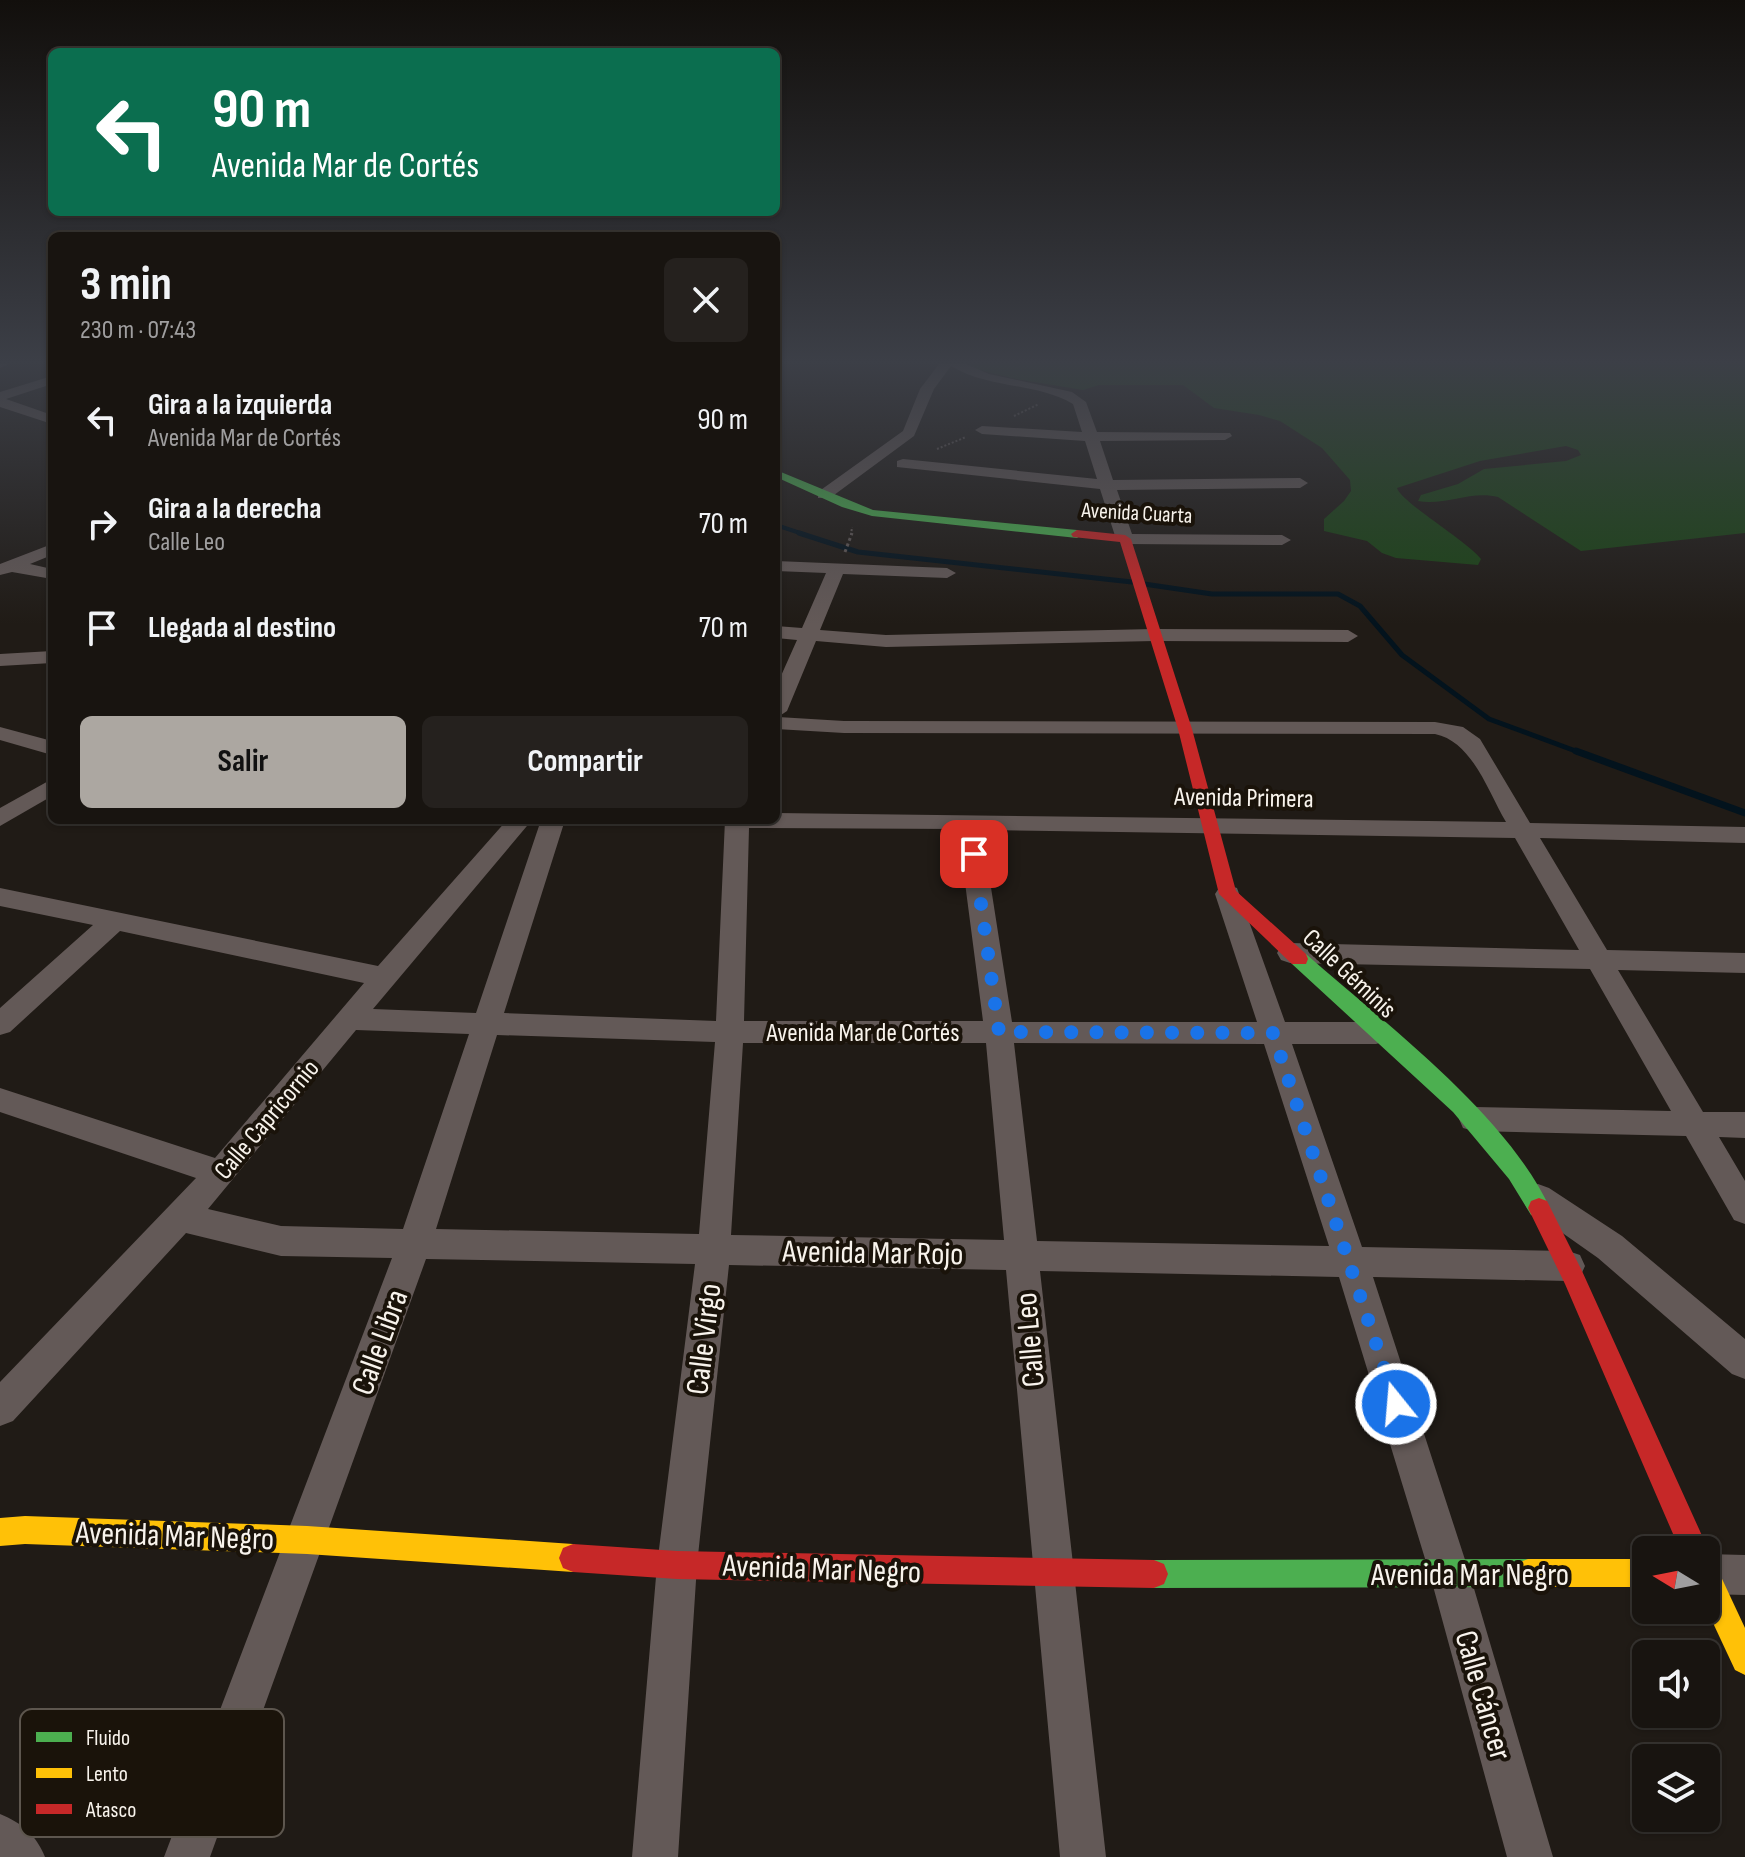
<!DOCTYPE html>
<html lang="es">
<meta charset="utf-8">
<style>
:root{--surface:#181410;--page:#25211e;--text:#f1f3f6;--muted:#9f9e9f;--line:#363330;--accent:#aca7a1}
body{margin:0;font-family:"Sofia Sans Condensed",sans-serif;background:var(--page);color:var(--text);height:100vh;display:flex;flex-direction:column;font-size:30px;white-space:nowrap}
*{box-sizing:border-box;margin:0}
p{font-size:26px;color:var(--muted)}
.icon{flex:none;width:44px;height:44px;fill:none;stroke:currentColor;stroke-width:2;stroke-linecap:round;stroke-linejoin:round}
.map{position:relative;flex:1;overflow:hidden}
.panel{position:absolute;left:48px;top:232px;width:732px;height:592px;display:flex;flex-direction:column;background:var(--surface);border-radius:12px;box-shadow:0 2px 6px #0004,0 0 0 2px var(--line)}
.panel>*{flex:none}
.top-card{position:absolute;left:48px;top:48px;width:732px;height:168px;border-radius:12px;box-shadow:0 2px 6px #0004,0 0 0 2px var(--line);background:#0b6e4f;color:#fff;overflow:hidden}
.needle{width:52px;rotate:280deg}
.fabs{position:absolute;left:1632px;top:1536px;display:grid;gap:16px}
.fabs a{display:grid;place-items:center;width:88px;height:88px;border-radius:12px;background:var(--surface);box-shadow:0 2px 6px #0004,0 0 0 2px var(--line);font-size:40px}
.pin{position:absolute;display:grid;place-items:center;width:68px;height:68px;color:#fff;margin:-34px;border-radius:16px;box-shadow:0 4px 12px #0006}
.me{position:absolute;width:88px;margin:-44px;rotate:343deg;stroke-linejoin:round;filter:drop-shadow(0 0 6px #0008)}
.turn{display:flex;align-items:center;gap:28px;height:168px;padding:0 32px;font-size:36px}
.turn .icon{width:104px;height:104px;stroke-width:2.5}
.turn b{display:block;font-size:56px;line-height:68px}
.round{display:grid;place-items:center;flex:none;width:84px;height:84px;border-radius:12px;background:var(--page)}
.headline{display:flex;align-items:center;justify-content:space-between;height:136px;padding:0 32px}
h1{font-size:48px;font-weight:700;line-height:60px}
.action{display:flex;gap:16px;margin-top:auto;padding:16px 32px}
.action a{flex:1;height:92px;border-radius:12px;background:var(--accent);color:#111;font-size:32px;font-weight:700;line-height:92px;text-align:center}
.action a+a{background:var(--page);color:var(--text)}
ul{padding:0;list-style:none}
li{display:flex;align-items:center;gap:24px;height:104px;padding:0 32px}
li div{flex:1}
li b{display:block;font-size:30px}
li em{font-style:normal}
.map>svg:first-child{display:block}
</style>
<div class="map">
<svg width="1745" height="1857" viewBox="0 0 1745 1857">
<rect width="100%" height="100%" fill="#201b16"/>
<!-- green -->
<path fill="#1c4416" d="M969 364H1745V533L1581 551 1498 497C1471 490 1445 506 1418 501L1421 495 1458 484 1484 469 1566 461 1581 455 1578 450 1566 446 1480 461 1397 488C1401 502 1466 540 1481 559L1478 565 1396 558 1382 553 1367 541 1324 531V519L1344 501 1351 491 1350 480 1322 448 1280 421 1259 415 1214 408 1183 385H1099L1083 390 1016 379 975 369Z"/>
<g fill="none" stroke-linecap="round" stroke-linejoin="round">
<!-- stream-far2 -->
<polyline stroke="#03131d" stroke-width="4" points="776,525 806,535"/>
<!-- stream-far1 -->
<g stroke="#03131d" stroke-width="5">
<polyline points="799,533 858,552 1132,582"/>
<polyline points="1144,584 1212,594 1338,594 1360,606 1402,655 1489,719 1581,753"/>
</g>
<!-- stream -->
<polyline stroke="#03131d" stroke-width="7" points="1576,751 1745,813"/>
<!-- path-far1 -->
<g stroke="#615957" stroke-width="2" stroke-dasharray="2 2" stroke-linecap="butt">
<polyline points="1014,416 1039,404"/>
<polyline points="937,449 966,437"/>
<polyline points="851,535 852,527"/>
</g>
<!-- path -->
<polyline stroke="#615957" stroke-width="3" stroke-dasharray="3 3" stroke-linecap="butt" points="845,552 852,533"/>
<!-- street -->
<g fill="#635957" fill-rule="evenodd">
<polygon points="0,364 9,364 0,368"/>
<path d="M939 364H966L989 374 1072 392 1086 402 1097 432 1230 433 1232 436 1225 440 1100 441 1113 480 1300 478 1308 483 1300 488 1117 490 1132 534 1282 535 1291 540 1282 545 1125 544 1116 539 1100 489 897 467V461L903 459 1097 479 1085 441 982 434 975 430 982 426 1082 432 1073 404C1035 382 989 389 951 366L934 389 914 436 830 498H818V492L903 431 920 389Z"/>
<polygon points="52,376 52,384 6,399 52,415 52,424 0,407 0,392"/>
<polygon points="52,544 52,555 30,564 52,569 52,579 12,572 0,575 0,564"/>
<path d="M776 561 947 568 956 573 947 578 843 574 820 630 886 635 1154 629 1348 630 1358 636 1348 642 1154 641 886 647 816 641 787 711 778 717 844 721 1435 722 1463 727 1480 739 1530 823 1745 827V843L1540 838 1607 950 1745 953V973L1618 970 1703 1112H1745V1138L1719 1137 1745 1181V1224L1734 1220 1686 1136 1474 1131 1463 1128 1459 1119 1463 1110 1474 1107 1671 1111 1590 969 1290 963 1281 960 1277 953 1281 946 1290 943 1579 950 1515 838 982 830 1012 1022H1257L1215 894 1219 888 1228 885 1237 888 1285 1022H1376L1386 1025 1390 1033 1386 1041 1376 1044H1292L1362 1247 1568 1251 1580 1255 1585 1266 1580 1277 1568 1281 1373 1277 1470 1575 1553 1857H1507L1430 1575 1339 1277 1040 1271 1106 1857H1060L1006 1270 729 1265 697 1565 678 1857H632L657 1565 695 1264 426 1259 210 1857H164L392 1258 281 1256 186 1233 13 1421 0 1426V1382L196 1178 0 1112V1088L215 1158 364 983 120 931 10 1032 0 1035V1008L93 925 0 906V888L378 966 507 820H532L373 1009 476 1013 541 820H565L504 1013 716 1021 725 820H776V813L1506 822C1488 792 1473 742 1435 734L844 733 776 729V687L797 640 776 638V626L802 628 826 573 776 571ZM749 828 958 829 983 1021H744ZM356 1030 469 1034 403 1229 281 1226 208 1209ZM497 1035 715 1042 699 1234 436 1229ZM743 1043H986L1004 1240 731 1235ZM1014 1043 1264 1044 1329 1246 1037 1241Z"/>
<polygon points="52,651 52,663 0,666 0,654"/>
<polygon points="0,727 52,741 52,755 0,740"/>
<polygon points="52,779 52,796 0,826 0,808"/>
<polygon points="1538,1184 1549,1188 1622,1236 1745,1339 1745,1379 1732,1374 1598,1258 1527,1208 1522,1198 1527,1188"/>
<polygon points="1706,1554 1745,1555 1745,1595 1706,1594"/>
<path d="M0 1814C22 1823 36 1835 45 1857H0Z"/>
</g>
<!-- fast -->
<g fill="#4caf50" fill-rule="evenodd">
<polygon points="776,470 873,510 1077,530 1083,534 1077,538 872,516 842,507 776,477"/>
<path d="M1299 952 1306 954C1385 1024 1504 1111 1550 1208L1547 1215 1539 1218 1531 1215 1509 1179 1453 1112 1292 964 1290 959Z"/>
<polygon points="1528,1559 1538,1563 1542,1573 1538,1583 1528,1587 1154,1588 1144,1584 1140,1574 1144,1564 1154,1560"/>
</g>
<!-- slow -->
<g fill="#ffc107" fill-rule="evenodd">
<polygon points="25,1516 307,1526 573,1544 583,1548 587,1558 583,1568 573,1572 307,1554 25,1544 0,1546 0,1518"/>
<polygon points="1528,1559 1646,1559 1646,1587 1528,1587 1518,1583 1514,1573 1518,1563"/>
<polygon points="1706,1562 1716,1566 1745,1628 1745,1675 1735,1670 1706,1608"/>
</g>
<!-- jam -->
<g fill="#c62828" fill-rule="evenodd">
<polygon points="1077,530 1125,535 1131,539 1192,729 1236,891 1306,954 1308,959 1306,964 1292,964 1219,894 1178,729 1120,542 1073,537 1071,534"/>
<polygon points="1539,1198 1547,1201 1582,1271 1704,1540 1708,1550 1706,1554 1706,1550 1680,1550 1565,1284 1528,1208 1531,1201"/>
<polygon points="573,1544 677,1551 1154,1560 1164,1564 1168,1574 1164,1584 1154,1588 677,1579 573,1572 563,1568 559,1558 563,1548"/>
</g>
</g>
<!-- sky -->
<linearGradient id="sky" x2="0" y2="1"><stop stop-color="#120f0c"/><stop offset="0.58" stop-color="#3c3f47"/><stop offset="1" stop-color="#3c3f47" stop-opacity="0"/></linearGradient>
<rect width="1745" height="624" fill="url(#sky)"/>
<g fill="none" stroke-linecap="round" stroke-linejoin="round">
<!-- route -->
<polyline stroke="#1a73e8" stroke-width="14" stroke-dasharray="0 25.2" points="974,854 999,1032 1273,1033 1396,1404"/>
</g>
<g text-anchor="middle" stroke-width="8" stroke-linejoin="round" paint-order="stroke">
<!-- far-street labels -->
<g font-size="22" fill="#f8f3ec" stroke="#1a130a">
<text transform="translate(1137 512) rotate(3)" y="8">Avenida Cuarta</text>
</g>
<!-- street labels -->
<g font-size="26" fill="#f8f3ec" stroke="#1a130a">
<text transform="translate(1244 797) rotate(1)" y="9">Avenida Primera</text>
<text transform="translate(1350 973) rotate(43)" y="9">Calle Géminis</text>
<text x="863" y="1041">Avenida Mar de Cortés</text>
<text transform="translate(266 1119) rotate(-50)" y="9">Calle Capricornio</text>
</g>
<!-- near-street labels -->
<g font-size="32" fill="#f8f3ec" stroke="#1a130a">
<text transform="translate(873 1252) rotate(1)" y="11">Avenida Mar Rojo</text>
<text transform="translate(703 1339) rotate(-83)" y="11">Calle Virgo</text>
<text transform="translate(1029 1340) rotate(-95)" y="11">Calle Leo</text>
<text transform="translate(379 1342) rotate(-70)" y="11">Calle Libra</text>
<text transform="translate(175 1535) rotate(2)" y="11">Avenida Mar Negro</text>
<text transform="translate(822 1568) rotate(2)" y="11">Avenida Mar Negro</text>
<text x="1470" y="1585">Avenida Mar Negro</text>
<text transform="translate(1484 1695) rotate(74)" y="11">Calle Cáncer</text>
</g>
</g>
<!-- legend -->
<rect x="20" y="1709" width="264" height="128" rx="12" fill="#1a130a" stroke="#5d564e" stroke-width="2"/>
<rect x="36" y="1732" width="36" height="10" fill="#4caf50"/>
<rect x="36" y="1768" width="36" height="10" fill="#ffc107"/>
<rect x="36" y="1804" width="36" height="10" fill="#c62828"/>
<g font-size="22" fill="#f8f3ec">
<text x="86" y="1745">Fluido</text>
<text x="86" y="1781">Lento</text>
<text x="86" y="1817">Atasco</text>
</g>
</svg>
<div class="fabs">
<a><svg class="needle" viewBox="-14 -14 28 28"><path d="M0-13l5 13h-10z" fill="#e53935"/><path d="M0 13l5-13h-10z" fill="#9f9e9f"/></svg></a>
<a><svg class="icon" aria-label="sound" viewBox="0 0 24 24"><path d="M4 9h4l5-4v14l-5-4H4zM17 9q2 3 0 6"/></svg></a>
<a><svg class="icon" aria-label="layers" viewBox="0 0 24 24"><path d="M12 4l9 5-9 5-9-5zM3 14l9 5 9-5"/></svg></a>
</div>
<div class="pin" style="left:974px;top:854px;background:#d93025"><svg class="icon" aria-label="arrive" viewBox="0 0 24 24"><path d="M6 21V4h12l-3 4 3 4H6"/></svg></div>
<svg class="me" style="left:1396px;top:1404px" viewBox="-20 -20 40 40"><circle r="17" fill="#1a73e8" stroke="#fff" stroke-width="3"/><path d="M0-11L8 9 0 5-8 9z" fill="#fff"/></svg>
<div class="top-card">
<div class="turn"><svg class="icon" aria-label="left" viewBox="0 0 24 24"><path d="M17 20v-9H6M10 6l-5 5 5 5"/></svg><div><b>90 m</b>Avenida Mar de Cortés</div></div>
</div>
<section class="panel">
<div class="headline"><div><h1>3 min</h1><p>230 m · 07:43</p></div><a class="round"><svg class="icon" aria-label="close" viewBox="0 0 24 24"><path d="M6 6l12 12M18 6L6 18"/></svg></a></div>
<ul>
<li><svg class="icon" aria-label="left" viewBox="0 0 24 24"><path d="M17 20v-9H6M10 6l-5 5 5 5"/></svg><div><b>Gira a la izquierda</b><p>Avenida Mar de Cortés</p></div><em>90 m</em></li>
<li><svg class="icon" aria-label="right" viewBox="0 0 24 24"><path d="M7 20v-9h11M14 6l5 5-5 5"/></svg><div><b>Gira a la derecha</b><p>Calle Leo</p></div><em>70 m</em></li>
<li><svg class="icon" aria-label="arrive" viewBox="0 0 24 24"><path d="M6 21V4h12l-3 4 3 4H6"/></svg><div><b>Llegada al destino</b></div><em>70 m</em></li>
</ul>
<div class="action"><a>Salir</a><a>Compartir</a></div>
</section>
</div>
